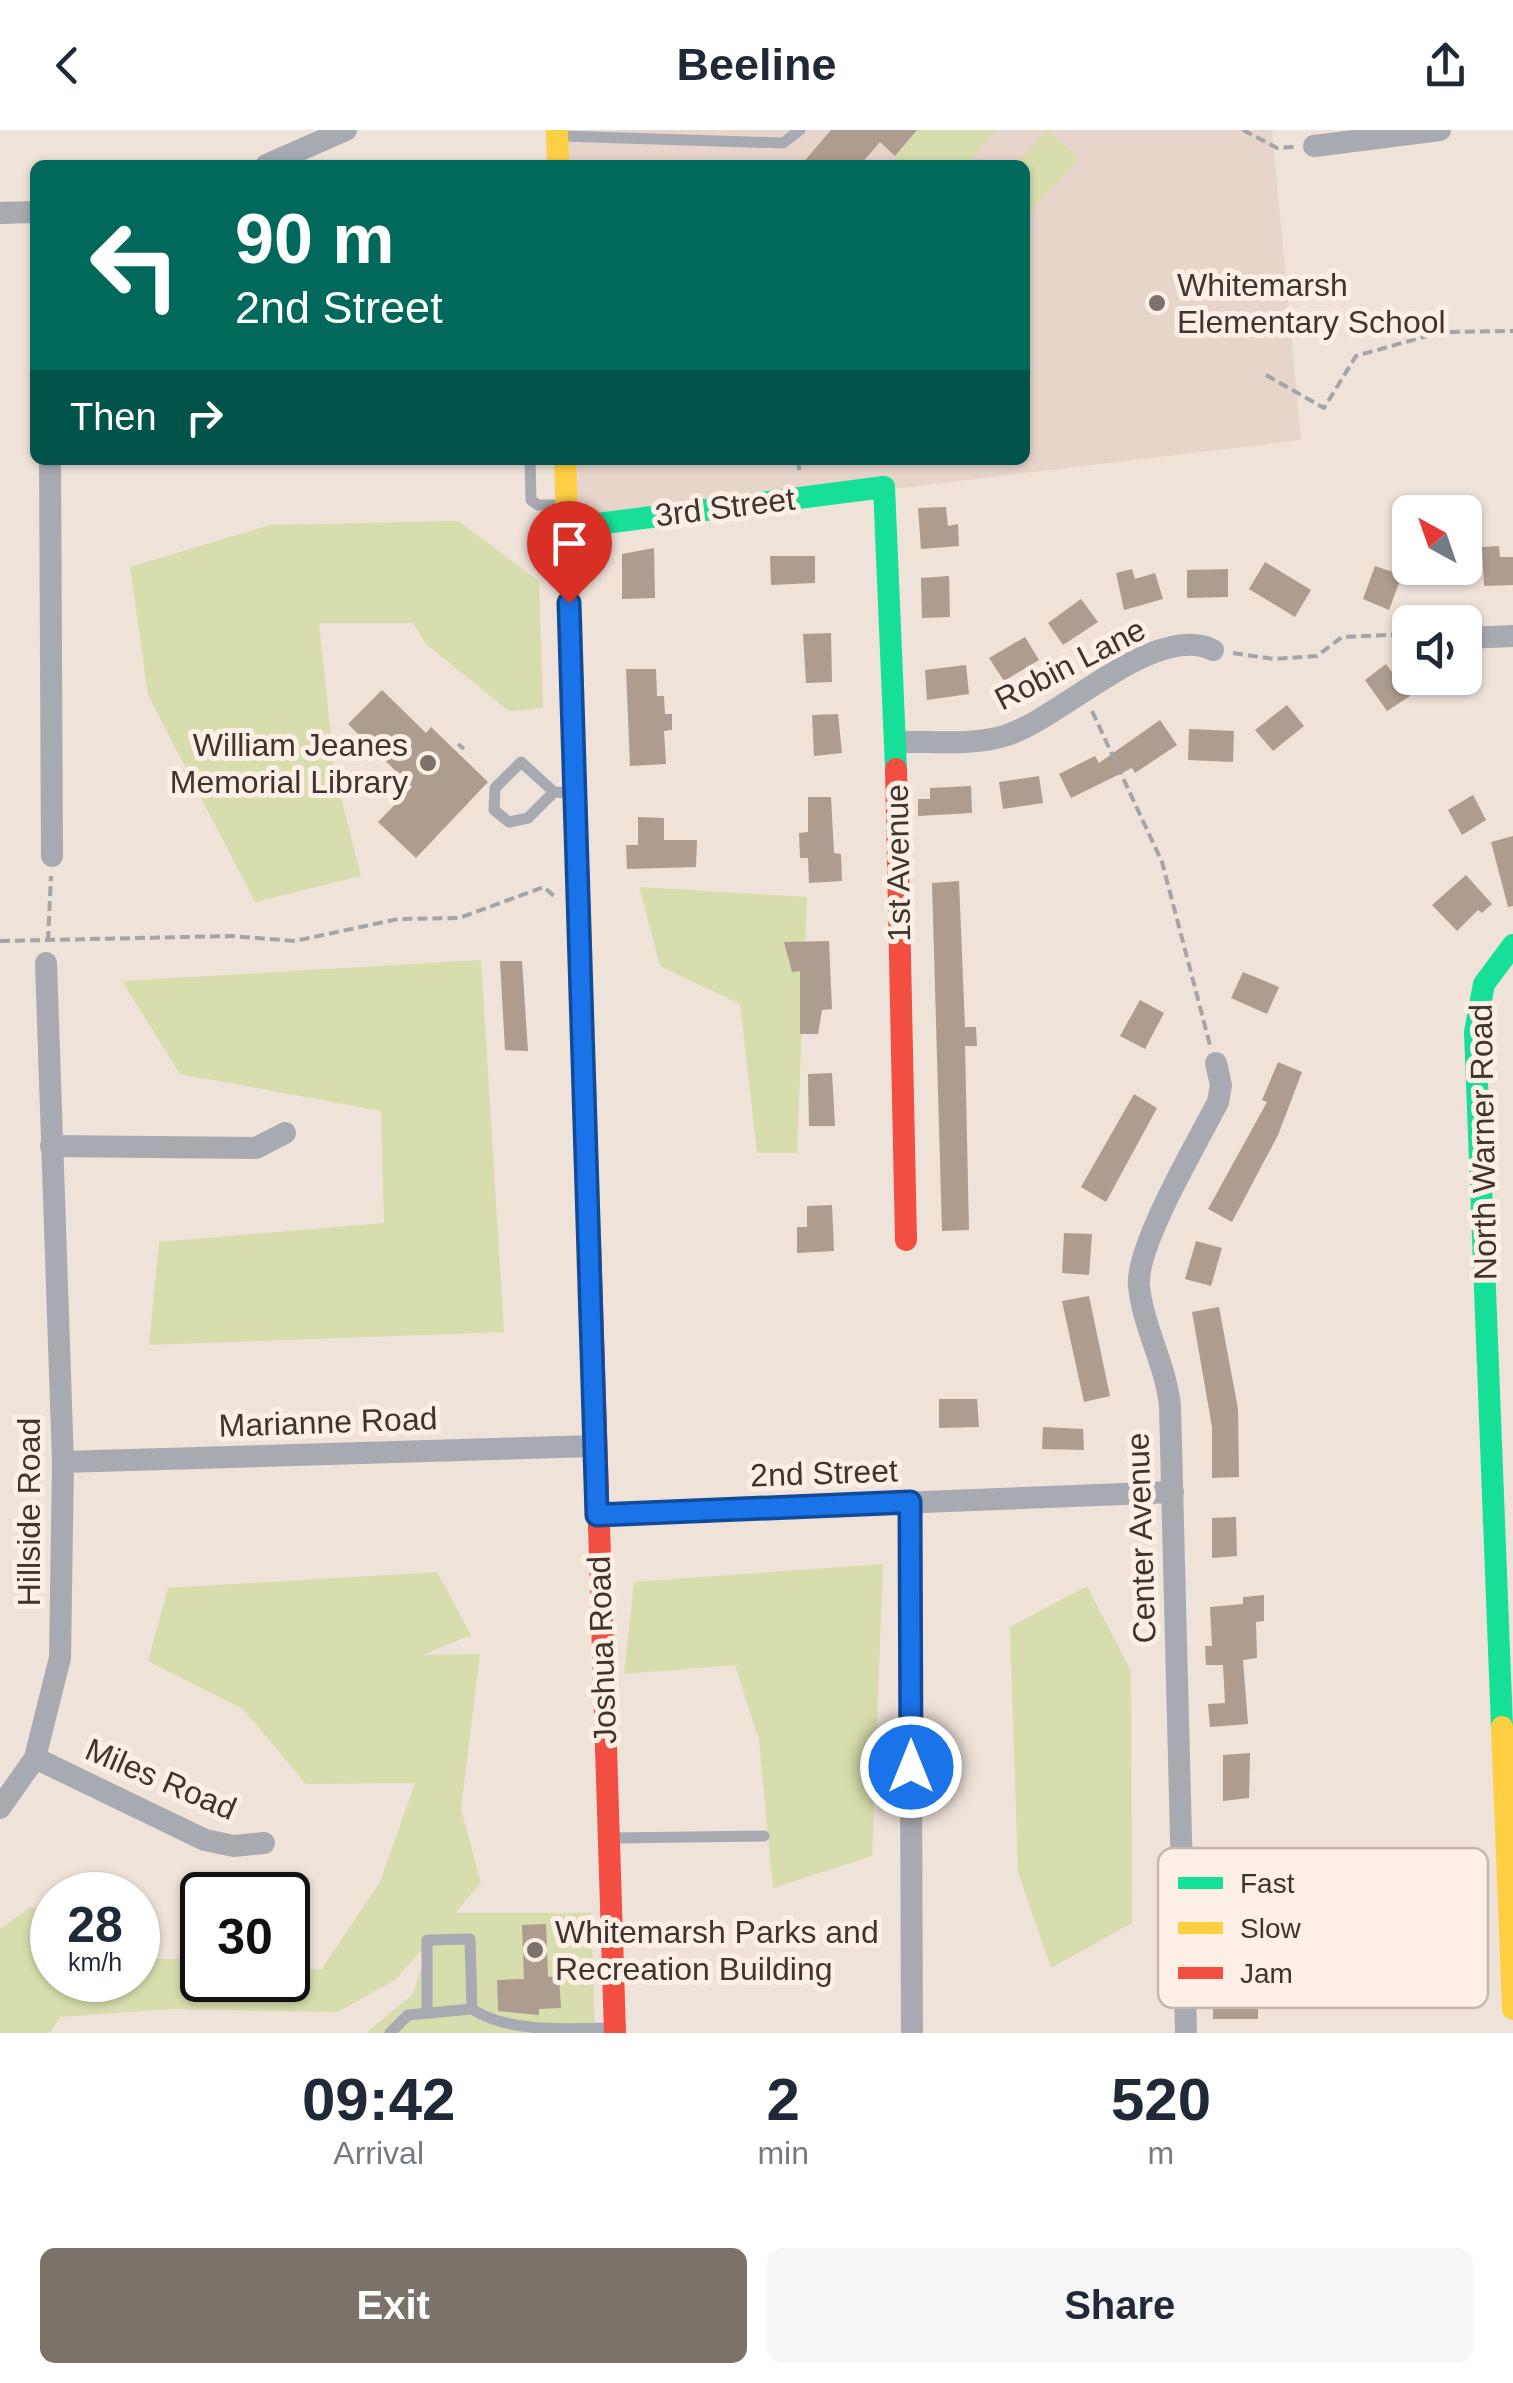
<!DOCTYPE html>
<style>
:root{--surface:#fff;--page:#f6f6f7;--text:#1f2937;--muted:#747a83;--accent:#7b726a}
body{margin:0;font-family:Arial,sans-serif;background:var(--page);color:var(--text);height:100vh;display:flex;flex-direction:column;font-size:38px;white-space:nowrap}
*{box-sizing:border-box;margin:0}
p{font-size:32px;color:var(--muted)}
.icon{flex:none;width:55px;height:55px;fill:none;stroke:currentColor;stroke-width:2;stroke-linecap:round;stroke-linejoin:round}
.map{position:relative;height:1903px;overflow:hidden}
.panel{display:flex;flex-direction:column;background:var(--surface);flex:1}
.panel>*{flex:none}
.banner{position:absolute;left:30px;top:30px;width:1000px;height:305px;border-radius:15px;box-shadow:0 2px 8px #0004;background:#00695c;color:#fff;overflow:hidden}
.needle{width:65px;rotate:320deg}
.fabs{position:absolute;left:1392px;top:365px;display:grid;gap:20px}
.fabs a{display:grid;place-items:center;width:90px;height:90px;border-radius:15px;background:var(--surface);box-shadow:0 2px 8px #0004;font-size:50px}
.speed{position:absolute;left:30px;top:1742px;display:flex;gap:20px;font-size:50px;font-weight:700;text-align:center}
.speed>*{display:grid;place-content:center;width:130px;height:130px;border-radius:50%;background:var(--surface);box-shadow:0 2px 8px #0004;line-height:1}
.speed small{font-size:25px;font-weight:400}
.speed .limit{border:5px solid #111;border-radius:15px;background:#fff;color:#111}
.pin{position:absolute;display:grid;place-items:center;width:85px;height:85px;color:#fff;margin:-102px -42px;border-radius:50% 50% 50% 0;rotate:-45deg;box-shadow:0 0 10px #0007}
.pin .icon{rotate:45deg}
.me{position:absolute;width:110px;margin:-55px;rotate:0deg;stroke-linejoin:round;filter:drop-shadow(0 0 8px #0008)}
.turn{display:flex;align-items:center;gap:35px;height:210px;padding:0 40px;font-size:45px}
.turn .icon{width:130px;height:130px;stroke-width:2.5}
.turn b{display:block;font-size:70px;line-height:85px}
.then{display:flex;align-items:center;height:95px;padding:0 40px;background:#0003;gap:20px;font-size:38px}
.eta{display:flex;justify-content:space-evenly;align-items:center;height:170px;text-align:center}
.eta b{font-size:60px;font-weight:800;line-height:70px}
.button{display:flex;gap:20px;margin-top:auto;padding:20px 40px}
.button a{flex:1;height:115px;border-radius:15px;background:var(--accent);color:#fff;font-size:40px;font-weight:800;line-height:115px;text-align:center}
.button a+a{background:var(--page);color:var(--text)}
header{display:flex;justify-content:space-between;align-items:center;height:130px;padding:0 40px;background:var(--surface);font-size:45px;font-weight:800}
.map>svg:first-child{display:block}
</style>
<header><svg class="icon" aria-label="back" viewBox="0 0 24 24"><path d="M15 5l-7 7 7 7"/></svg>Beeline<svg class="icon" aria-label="share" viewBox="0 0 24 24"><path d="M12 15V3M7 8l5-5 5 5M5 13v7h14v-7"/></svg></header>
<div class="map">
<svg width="1513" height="1903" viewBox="0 0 1513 1903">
<rect width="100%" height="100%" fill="#efe2d9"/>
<!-- education -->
<polygon fill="#e7d4ca" points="557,0 1272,0 1301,310 566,398 565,330 1025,330 1025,35 558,35"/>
<!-- green -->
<g fill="#d8ddad">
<polygon points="917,0 996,0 967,35 906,35 895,26"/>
<polygon points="1047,0 1080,28 1025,88 1025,35 1015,35"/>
<polygon points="458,391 539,451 543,578 509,581 426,514 413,493 319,493 335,644 361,746 255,772 148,565 130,437 270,395"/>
<polygon points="639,757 807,767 797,1023 757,1023 740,874 660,836"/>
<polygon points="481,830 504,1202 149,1215 159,1112 384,1093 381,981 180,944 122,851"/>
<polygon points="883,1434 872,1726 773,1758 759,1610 735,1535 624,1544 634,1452"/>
<polygon points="437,1442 471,1505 423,1525 480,1524 461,1679 481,1753 455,1783 591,1783 595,1903 366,1903 413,1864 429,1812 395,1850 338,1882 174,1879 60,1887 50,1903 0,1903 0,1799 31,1777 52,1787 52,1850 138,1850 138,1829 202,1829 202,1850 288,1850 288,1837 321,1840 380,1752 415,1653 306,1654 243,1579 148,1531 168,1458"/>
<polygon points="1087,1456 1131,1541 1132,1793 1051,1838 1018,1742 1010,1497"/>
</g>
<!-- building -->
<g fill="#ae9c8e">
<polygon points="831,0 917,0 895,26 880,12 860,35 801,35"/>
<polygon points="946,377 948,396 958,394 959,416 921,419 918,378"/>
<polygon points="1499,416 1500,427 1513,427 1513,455 1484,456 1482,417"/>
<polygon points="654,418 655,468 622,469 622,424"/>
<polygon points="770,426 815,426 815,453 771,455"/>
<polygon points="1265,432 1311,460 1295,487 1249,459"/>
<polygon points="1375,436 1402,445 1389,480 1363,469"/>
<polygon points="1132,439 1135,449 1155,443 1163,469 1124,480 1116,443"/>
<polygon points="1228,439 1228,467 1187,468 1187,440"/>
<polygon points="949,446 950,487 922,488 921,448"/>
<polygon points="1081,469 1098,492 1063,515 1048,493"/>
<polygon points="831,503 832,552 806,553 803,504"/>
<polygon points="1025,507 1039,530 1004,551 989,528"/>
<polygon points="1386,534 1410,566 1387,581 1365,550"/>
<polygon points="966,535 969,564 927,570 925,540"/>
<polygon points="626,539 656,539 657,566 664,566 665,584 672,584 672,600 664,601 666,634 630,636"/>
<polygon points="382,560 426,603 431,597 488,652 416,728 378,692 412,657 348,594"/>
<polygon points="1287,575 1304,596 1273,621 1255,600"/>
<polygon points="838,584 842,623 814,626 812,585"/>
<polygon points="1160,590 1177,615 1135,643 1132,638 1071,668 1059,644 1095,626 1099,633"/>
<polygon points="1189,599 1234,601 1233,632 1188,630"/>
<polygon points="1039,646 1043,673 1003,679 999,652"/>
<polygon points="971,656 972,683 918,686 918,669 930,669 930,658"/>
<polygon points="1473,665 1486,690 1462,705 1448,680"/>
<polygon points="808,667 831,667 834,723 841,724 842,751 809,753 808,728 800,728 799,703 808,702"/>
<polygon points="638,687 664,688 664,710 697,710 696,737 627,739 626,715 638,715"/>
<polygon points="1513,706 1513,776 1508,777 1491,712"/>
<polygon points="1466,745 1492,774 1482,783 1478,780 1457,801 1432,775"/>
<polygon points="959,751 965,897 976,897 977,916 965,916 969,1100 942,1101 932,753"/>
<polygon points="829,811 832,879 822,880 818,904 800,904 800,841 792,842 784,812"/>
<polygon points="500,831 522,831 528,921 505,920"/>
<polygon points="1243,842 1279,857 1267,884 1231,868"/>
<polygon points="1140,870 1164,883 1145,919 1120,906"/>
<polygon points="1278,932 1302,942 1278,1005 1232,1092 1208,1079 1267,972 1262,970"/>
<polygon points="832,943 835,996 809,996 808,944"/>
<polygon points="1134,964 1157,978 1106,1072 1081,1057"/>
<polygon points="832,1075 834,1121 797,1123 797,1097 807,1097 807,1076"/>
<polygon points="1064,1103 1092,1104 1089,1145 1062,1143"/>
<polygon points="1196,1111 1222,1118 1211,1156 1185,1149"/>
<polygon points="1089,1166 1110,1266 1084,1272 1062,1171"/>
<polygon points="1219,1177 1238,1279 1239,1347 1212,1348 1212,1297 1192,1182"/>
<polygon points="939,1269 977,1269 979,1297 939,1298"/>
<polygon points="1043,1297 1083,1299 1084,1320 1042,1319"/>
<polygon points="1236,1387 1237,1426 1212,1428 1212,1388"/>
<polygon points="1264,1465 1264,1491 1256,1492 1257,1528 1243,1530 1248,1594 1210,1597 1208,1574 1225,1573 1223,1535 1206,1535 1205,1516 1212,1516 1210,1477 1243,1474 1243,1467"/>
<polygon points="1250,1623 1249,1668 1223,1671 1223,1625"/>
<polygon points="1252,1726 1260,1764 1247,1764 1250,1814 1258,1814 1258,1830 1246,1831 1245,1868 1258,1867 1258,1889 1213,1889 1213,1728"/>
<polygon points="546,1794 548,1847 559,1846 561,1878 539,1879 539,1885 498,1881 497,1850 524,1849 522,1795"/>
</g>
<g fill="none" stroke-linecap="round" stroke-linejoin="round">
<!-- path -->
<g stroke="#a5a4a6" stroke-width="4" stroke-dasharray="10 5" stroke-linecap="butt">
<polyline points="1243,0 1277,18 1294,17"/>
<polyline points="1266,245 1324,278 1356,226 1441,202 1513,201"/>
<polyline points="799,330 799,342"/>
<polyline points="1233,523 1274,529 1317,526 1342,507 1410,504"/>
<polyline points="1092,581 1162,732 1210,915"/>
<polyline points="458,614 464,619"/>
<polyline points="0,811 231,806 295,811 398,789 459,788 544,757 554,766"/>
<polyline points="48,811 51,746"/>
</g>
<!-- lane -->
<g stroke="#a8aab2" stroke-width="11">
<polyline points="561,6 783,13 800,0"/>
<polyline points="530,330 531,370 538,375 562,375"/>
<polyline points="554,662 528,688 509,692 494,680 495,658 521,632 554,662 570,663"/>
<polyline points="614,1708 764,1706"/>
<polyline points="427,1881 427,1810 470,1809 472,1879"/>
<path d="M390 1903 408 1885 472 1879C509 1903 565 1899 612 1898"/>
</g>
<!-- street -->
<g stroke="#a8aab2" stroke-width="22">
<polyline points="1314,16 1440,0"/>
<polyline points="266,35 346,0"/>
<polyline points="0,83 35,82"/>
<polyline points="50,330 52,726"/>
<polyline points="1465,508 1513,506"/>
<path d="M895 612C930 611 970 616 1004 606 1060 590 1155 491 1213 520"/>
<polyline points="51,1016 256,1018 285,1003"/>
<polyline points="63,1332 595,1316"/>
<polyline points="910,1372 912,1903"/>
<polyline points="597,1385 1173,1362"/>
<polyline points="35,1628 205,1710 234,1716 264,1713"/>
<polyline points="0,1678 35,1628 60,1528 63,1332 46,833"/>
<path d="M1186 1903 1170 1276C1166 1235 1143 1197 1139 1156 1135 1117 1198 1011 1218 972L1221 955 1216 933"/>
</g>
<!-- fast -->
<g stroke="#16e098" stroke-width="22">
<polyline points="566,398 884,357 896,639"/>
<polyline points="1502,1597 1475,902 1484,854 1513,815"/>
</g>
<!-- slow -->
<g stroke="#ffcf43" stroke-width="22">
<polyline points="557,0 558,35"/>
<polyline points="565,330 590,1111"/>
<polyline points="1502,1597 1513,1879"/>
</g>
<!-- jam -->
<g stroke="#f24e42" stroke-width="22">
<polyline points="896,639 906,1110"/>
<polyline points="590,1111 615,1903"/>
</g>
</g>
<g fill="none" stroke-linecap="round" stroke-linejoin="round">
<!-- route casing -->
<g stroke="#114b97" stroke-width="25">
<polyline id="route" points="569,473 597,1385 910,1372 911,1637"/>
</g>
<!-- route -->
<use href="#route" stroke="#1a73e8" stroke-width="18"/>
</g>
<!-- markers -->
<g fill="#7b726a" stroke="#fdefe6" stroke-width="4">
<circle cx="1157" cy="173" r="10"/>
<circle cx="428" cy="633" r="10"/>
<circle cx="535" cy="1820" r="10"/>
</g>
<g text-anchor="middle" stroke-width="10" stroke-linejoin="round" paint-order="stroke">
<!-- poi labels -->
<g font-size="32" fill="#3d352e" stroke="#fdefe6" text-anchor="start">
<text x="1177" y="166">Whitemarsh<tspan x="1177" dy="37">Elementary School</tspan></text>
<text x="408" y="626" text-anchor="end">William Jeanes<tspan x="408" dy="37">Memorial Library</tspan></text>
<text x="555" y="1813">Whitemarsh Parks and<tspan x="555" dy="37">Recreation Building</tspan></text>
</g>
<!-- street labels -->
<g font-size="32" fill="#3d352e" stroke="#fdefe6">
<text transform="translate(725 377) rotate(-7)" y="11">3rd Street</text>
<text transform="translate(1070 534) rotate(-27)" y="11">Robin Lane</text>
<text transform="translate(898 733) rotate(-91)" y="11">1st Avenue</text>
<text transform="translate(1483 1012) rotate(-91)" y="11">North Warner Road</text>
<text transform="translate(328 1292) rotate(-2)" y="11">Marianne Road</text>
<text transform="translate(824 1343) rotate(-2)" y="11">2nd Street</text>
<text transform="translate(29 1382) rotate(-90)" y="11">Hillside Road</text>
<text transform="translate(1141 1408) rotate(-92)" y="11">Center Avenue</text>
<text transform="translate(602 1520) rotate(-92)" y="11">Joshua Road</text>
<text transform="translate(161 1649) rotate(23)" y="11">Miles Road</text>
</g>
</g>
<!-- legend -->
<rect x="1158" y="1718" width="330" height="160" rx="15" fill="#fdefe6" stroke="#c3b7af" stroke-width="2.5"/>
<rect x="1178" y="1747" width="45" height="12" fill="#16e098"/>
<rect x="1178" y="1792" width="45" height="12" fill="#ffcf43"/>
<rect x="1178" y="1837" width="45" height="12" fill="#f24e42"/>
<g font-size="28" fill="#3d352e">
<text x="1240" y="1763">Fast</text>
<text x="1240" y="1808">Slow</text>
<text x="1240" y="1853">Jam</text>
</g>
</svg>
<div class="fabs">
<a><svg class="needle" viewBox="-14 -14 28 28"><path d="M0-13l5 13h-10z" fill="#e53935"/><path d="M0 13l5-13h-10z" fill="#747a83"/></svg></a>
<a><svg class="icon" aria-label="sound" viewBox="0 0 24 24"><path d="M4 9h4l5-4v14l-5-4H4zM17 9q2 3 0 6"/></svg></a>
</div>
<div class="speed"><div>28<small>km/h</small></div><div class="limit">30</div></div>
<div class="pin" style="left:569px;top:473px;background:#d93025"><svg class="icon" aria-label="arrive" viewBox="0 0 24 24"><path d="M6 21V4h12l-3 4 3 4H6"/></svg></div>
<svg class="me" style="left:911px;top:1637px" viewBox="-20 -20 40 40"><circle r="17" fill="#1a73e8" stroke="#fff" stroke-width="3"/><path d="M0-11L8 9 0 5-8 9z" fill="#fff"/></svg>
<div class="banner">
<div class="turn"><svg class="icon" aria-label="left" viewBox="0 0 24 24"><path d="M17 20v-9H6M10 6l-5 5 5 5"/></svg><div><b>90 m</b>2nd Street</div></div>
<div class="then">Then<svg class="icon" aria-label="right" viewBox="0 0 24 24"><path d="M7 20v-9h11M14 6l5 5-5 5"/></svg></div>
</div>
</div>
<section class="panel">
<div class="eta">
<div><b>09:42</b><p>Arrival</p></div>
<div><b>2</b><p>min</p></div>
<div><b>520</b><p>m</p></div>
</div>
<div class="button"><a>Exit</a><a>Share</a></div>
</section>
